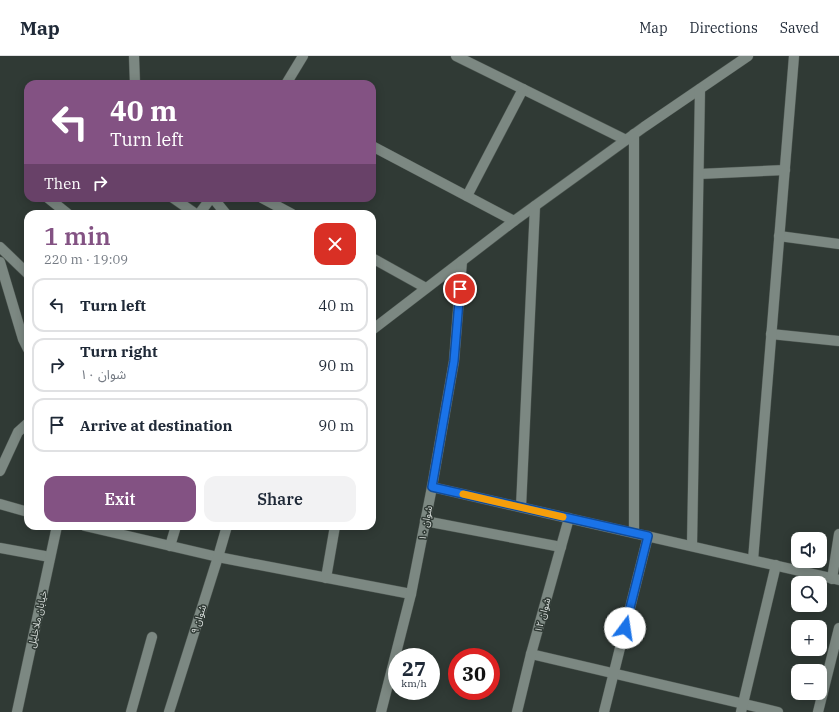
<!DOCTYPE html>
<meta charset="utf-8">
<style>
:root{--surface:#fff;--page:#f2f2f3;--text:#1f2937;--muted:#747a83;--line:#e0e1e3;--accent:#835283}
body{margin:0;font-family:"IBM Plex Serif","Noto Sans Arabic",serif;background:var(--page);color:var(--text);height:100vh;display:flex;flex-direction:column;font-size:15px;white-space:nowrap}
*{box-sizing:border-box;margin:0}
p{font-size:13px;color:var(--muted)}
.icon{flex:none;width:22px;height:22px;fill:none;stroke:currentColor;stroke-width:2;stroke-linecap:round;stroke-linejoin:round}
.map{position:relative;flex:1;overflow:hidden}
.details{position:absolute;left:24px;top:154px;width:352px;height:320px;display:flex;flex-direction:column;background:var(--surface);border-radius:12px;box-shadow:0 2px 10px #0003}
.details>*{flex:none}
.hud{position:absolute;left:24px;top:24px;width:352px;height:122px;border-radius:12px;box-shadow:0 2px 10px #0003;background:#835283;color:#fff;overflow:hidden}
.controls{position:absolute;left:791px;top:476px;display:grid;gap:8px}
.controls a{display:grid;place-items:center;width:36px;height:36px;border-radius:8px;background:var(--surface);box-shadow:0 2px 10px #0003;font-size:20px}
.speed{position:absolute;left:388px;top:592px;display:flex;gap:8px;font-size:20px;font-weight:700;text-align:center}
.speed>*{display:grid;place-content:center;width:52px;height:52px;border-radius:50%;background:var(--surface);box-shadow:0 2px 10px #0003;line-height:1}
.speed small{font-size:10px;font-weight:400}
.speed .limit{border:6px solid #d22;background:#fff;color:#111}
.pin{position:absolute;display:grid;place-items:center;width:34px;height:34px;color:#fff;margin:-17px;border:2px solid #fff;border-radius:50%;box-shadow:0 1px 4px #0007}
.me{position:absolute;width:44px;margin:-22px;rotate:14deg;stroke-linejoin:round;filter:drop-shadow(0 0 3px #0008)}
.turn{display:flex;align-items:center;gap:14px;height:84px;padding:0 20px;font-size:18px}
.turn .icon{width:52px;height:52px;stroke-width:2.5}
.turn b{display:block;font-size:28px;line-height:34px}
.then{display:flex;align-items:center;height:38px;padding:0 20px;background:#0003;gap:8px;font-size:15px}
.round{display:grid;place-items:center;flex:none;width:42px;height:42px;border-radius:12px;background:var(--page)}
.head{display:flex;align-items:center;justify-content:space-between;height:68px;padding:0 20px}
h1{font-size:24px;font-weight:600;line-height:30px;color:var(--accent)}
.action{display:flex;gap:8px;margin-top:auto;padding:8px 20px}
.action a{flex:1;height:46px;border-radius:12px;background:var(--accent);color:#fff;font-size:16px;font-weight:600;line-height:46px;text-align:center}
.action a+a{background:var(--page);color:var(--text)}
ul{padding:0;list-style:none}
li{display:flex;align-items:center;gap:12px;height:54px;margin:0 8px 6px;padding:0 12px;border:2px solid var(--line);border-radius:12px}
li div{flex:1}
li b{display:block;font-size:15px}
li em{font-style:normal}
header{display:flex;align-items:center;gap:24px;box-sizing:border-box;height:56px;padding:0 20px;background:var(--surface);border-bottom:1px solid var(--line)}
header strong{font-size:19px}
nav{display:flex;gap:22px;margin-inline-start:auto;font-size:14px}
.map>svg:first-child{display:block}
</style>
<header>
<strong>Map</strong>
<nav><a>Map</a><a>Directions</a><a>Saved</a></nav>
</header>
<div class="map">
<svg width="839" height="656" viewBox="0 0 839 656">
<rect width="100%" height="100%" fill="#303a35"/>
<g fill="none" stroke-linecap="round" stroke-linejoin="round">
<!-- minor casing -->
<g stroke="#4d5651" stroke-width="11">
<g id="minor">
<polyline points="134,0 135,28"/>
<polyline points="456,0 626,84"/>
<polyline points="286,28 303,0"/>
<polyline points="634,78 634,477"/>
<polyline points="372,90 514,165"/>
<polyline points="699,118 785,114"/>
<polyline points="467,140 523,33"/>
<polyline points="48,142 68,158"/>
<polyline points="173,142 196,158"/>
<polyline points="213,142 226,158"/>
<polyline points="262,142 292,158"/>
<polyline points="199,158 211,142"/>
<polyline points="779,180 839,188"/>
<polyline points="0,191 28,218"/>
<polyline points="372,202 426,232"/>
<polyline points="0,206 23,283 28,293"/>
<polyline points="372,274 514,165 644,71 748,0"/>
<polyline points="771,278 839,285"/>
<polyline points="0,415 18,376 28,367"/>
<polyline points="432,431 839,524"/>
<polyline points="0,448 28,456"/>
<polyline points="521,451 535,150"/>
<polyline points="425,465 561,491"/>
<polyline points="85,470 218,501 411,538"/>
<polyline points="170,490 176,470"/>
<polyline points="692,490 700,33"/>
<polyline points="0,492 50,501"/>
<polyline points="753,504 794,0"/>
<polyline points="326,522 335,470"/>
<polyline points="832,523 839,478"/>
<polyline points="531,598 778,656"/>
<polyline points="17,656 57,470"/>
<polyline points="131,656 152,581"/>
<polyline points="169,656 218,501 227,470"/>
<polyline points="381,656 411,538 432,431 454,305 462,205"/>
<polyline points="517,656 531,598 569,462"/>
<polyline points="604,656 648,480"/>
<polyline points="741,656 776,509"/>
<polyline points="818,656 839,572"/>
</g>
</g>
<!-- minor -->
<use href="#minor" stroke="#7c8882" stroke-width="10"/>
</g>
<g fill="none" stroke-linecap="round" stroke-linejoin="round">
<!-- route casing -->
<g stroke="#114b97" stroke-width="10">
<polyline id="route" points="460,233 454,305 432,431 648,480 625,572"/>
</g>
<!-- route -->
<use href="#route" stroke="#1a73e8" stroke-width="7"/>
<!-- slow -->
<polyline stroke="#f59e0b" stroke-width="7" points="463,438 563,461"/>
</g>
<g text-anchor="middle" stroke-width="3" stroke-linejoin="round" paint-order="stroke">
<!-- street labels -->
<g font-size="10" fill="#d8dedb" stroke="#303a35">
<text transform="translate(425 467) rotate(-79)" y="4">شوان ۱۰</text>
<text transform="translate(542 559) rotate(-74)" y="4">شوان ۱۲</text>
<text transform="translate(37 563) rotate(-78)" y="4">خیابان ملاخلیل</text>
<text transform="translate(198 563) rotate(-73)" y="4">شوان ۹</text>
</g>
</g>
</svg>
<div class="controls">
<a><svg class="icon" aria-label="sound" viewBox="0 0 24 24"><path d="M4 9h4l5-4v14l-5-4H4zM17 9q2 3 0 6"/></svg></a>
<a><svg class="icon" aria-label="search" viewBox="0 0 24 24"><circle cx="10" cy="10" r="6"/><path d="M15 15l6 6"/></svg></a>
<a>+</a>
<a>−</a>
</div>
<div class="speed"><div>27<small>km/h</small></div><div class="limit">30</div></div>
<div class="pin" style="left:460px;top:233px;background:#d93025"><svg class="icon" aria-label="arrive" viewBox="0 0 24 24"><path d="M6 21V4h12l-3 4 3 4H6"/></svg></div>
<svg class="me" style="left:625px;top:572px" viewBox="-20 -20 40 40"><circle r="19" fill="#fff"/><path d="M0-13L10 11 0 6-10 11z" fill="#1a73e8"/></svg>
<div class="hud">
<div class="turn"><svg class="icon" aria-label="left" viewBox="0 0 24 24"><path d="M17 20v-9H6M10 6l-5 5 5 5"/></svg><div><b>40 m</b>Turn left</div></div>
<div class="then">Then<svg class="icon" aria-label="right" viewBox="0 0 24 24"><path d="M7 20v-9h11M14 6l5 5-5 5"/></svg></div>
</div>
<section class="details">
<div class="head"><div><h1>1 min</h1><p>220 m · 19:09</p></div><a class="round" style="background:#d93025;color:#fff"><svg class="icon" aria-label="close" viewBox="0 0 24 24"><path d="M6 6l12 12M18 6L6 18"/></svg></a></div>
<ul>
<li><svg class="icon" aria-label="left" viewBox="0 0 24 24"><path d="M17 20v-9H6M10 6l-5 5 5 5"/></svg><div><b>Turn left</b></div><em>40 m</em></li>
<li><svg class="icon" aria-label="right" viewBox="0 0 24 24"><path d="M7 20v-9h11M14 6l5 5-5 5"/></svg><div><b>Turn right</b><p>شوان ۱۰</p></div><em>90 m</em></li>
<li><svg class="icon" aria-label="arrive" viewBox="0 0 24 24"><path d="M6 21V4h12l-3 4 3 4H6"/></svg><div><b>Arrive at destination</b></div><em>90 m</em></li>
</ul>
<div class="action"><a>Exit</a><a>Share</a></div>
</section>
</div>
